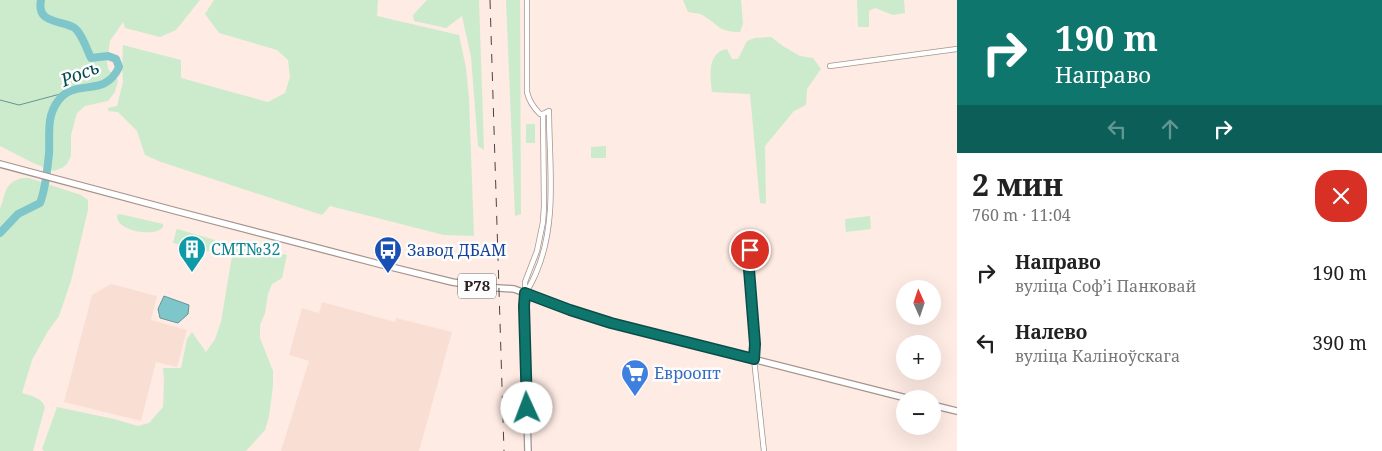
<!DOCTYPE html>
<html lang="ru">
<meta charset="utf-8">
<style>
:root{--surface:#fff;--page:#f6f6f6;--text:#222;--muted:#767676}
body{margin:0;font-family:"Noto Serif",serif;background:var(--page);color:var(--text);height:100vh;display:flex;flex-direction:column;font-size:19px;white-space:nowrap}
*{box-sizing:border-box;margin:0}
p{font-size:16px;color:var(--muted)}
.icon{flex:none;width:28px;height:28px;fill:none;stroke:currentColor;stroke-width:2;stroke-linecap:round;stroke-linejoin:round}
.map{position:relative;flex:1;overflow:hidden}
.panel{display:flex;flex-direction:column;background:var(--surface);width:425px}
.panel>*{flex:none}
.guide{background:#0f766e;color:#fff;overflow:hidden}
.needle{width:32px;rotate:357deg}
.fabs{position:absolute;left:896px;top:280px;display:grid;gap:10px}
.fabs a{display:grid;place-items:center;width:45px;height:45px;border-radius:50%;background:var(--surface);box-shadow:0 5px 20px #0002;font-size:25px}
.pin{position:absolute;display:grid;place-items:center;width:42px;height:42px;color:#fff;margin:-21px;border:2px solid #fff;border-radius:50%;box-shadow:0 1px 5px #0007}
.me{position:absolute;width:55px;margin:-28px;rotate:358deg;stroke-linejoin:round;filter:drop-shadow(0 0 4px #0008)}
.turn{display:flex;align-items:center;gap:18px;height:105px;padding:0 15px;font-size:22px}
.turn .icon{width:65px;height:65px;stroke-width:2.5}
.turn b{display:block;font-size:35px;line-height:42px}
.lanes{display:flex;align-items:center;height:48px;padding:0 15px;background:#0003;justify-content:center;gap:25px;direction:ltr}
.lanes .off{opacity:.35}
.round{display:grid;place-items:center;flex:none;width:52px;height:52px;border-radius:20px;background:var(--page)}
.summary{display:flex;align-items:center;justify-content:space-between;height:85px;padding:0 15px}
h1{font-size:30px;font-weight:700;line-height:38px}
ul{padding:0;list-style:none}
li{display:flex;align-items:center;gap:15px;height:70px;padding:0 15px}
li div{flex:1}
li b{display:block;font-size:19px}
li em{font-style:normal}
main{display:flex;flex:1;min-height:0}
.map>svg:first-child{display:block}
</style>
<main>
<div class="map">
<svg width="957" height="451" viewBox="0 0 957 451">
<rect width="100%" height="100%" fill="#feebe4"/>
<!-- built -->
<g fill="#f9ded4">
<polygon points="111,284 157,296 151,320 187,330 177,367 156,362 141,421 64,402 92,295"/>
<polygon points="322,302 395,322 396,318 452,332 419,451 281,451 309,361 289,355 292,344 302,308 319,313"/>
</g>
<!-- green -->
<g fill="#ccebcc">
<polygon points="0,0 200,0 176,30 160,37 125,28 123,22 110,41 107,62 108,69 118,80 115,92 108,101 85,106 77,113 71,135 71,156 67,164 62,168 54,171 33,163 0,146"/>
<polygon points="214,0 378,0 377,16 459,35 466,68 469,98 474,236 444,235 330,206 322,215 161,162 145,155 137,131 118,112 108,111 108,108 117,106 123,82 122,69 123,45 181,60 181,78 268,102 285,93 290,77 288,60 277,50 219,33 205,14"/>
<polygon points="427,0 479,0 484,150 478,146 471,57 462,16 446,28 414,21 413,15"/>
<polygon points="506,0 520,0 521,214 515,216"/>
<path d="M683 0H741L743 24 740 32C718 32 719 25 704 16 700 13 693 13 688 12Z"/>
<polygon points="857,0 904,0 905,13 893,15 875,8 869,11 869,27 858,27"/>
<path d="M771 37 783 46 800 56 813 58 821 69 807 89 806 105 794 111 765 146 766 204 760 203 750 94 712 92C710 77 707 52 727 49L732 59H738L747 41 755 38Z"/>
<rect x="526" y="124" width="9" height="19"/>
<polygon points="606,146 606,158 591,158 591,147"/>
<path d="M23 178H29L81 195 88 200V210L71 281 59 316 48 331 32 360 22 393C31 396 41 397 45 407L33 451H0V209C6 193 4 182 23 178Z"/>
<path d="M120 214 163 224V227C162 228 160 230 157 231 146 235 116 230 117 215Z"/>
<polygon points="870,216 871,229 846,232 845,219"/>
<polygon points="177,229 215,240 216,242 215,249 212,252 173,243 176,231"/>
<polygon points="234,244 287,255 282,278 272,284 268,294 265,313 260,325 260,338 273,371 273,385 269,417 265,430 246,451 44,451 42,449 57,407 114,419 138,426 149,423 163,407 164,381 163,368 181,368 187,339 192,332 206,352 215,339 221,322"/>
</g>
<!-- water -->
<polygon fill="#7fc6ca" stroke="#659497" points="164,296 189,305 188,314 178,323 160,318 158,309"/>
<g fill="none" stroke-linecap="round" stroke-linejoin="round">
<!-- stream -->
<polyline stroke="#659497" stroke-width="1" points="0,100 19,105 64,93"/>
<!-- river -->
<path stroke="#7fc6ca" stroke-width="8" d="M0 233 18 214 40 203C46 188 47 170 49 154 50 135 46 117 58 101 75 77 105 99 119 67L116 59 108 56 91 58C87 50 81 31 73 27 61 20 36 24 41 0"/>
<!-- minor casing -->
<g stroke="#a5948e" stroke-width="6">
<g id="minor">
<path d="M527 0V92C529 101 533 107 540 114H543"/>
<polyline points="830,66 957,49"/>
<polyline points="750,250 748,252 748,257 755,344 754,359 764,451"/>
<path d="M525 293C530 287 533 280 536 273 558 222 549 165 549 111L543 114"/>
<polyline points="525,293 525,282 537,251 543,222 544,206 543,114"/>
</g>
</g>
<!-- major casing -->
<g stroke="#a5948e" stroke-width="8">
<g id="major">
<polyline points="0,164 176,211 379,264 452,282 483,287 514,289 570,310 611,323 910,399"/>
<polyline points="525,293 524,306 528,451"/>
<polyline points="932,405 957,411"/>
</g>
</g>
<!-- minor -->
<use href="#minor" stroke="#fff" stroke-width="4.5"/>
<!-- major -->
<use href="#major" stroke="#fff" stroke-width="5.5"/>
<!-- rail -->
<polyline stroke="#4b4240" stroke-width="1" stroke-dasharray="9 9" stroke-linecap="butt" points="490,0 504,451"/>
</g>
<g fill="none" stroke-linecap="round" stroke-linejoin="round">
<!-- route casing -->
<g stroke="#0a4d48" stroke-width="12">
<polyline id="route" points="527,408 524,306 525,293 570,310 611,323 754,359 755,344 748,257 748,252 750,250"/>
</g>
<!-- route -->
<use href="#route" stroke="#0f766e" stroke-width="9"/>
</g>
<!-- icons -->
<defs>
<g id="building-pin" transform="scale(1.4375)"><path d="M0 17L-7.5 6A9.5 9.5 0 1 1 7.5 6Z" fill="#0f9aa8" stroke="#fdfdfd"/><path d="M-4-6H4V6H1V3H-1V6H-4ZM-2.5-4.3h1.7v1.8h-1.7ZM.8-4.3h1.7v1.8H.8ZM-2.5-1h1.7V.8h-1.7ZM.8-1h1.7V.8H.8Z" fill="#fff"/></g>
<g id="bus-pin" transform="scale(1.4375)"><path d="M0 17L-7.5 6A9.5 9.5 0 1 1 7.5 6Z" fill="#1a4fb4" stroke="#fdfdfd"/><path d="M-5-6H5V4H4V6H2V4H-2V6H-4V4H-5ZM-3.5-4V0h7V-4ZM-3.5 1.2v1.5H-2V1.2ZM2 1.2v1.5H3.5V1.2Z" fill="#fff"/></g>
<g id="supermarket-pin" transform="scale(1.4375)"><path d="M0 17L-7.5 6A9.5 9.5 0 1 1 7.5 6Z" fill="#3f7fe0" stroke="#fdfdfd"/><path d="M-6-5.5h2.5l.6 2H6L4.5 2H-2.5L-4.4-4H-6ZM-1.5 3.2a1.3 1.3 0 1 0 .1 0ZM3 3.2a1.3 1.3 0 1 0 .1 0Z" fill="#fff"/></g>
</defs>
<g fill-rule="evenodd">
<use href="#building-pin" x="192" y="249"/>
<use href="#bus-pin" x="388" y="250"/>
<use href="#supermarket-pin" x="635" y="373"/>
</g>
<g text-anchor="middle" stroke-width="5" stroke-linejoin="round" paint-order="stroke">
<!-- shield labels -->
<rect fill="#fdfdfd" stroke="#686362" stroke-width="1" x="458" y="273.5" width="38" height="25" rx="4"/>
<g font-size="15" font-weight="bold" fill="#28211f">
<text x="477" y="291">Р78</text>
</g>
<!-- culture labels -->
<g font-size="16" fill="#0d838f" stroke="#fdfdfd" text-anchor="start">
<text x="211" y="255">СМТ№32</text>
</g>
<!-- transit labels -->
<g font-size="16" fill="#164399" stroke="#fdfdfd" text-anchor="start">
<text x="407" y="256">Завод ДБАМ</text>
</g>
<!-- shop labels -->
<g font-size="16" fill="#366cbe" stroke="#fdfdfd" text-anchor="start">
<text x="654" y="379">Евроопт</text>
</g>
<!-- water labels -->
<g font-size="18" font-style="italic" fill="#064a4e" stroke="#fdfdfd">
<text transform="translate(80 74) rotate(-22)" y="6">Рось</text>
</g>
</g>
</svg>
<div class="fabs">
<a><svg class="needle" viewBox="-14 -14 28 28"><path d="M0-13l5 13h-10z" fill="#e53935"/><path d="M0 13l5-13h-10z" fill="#767676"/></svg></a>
<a>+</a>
<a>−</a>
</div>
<div class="pin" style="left:750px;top:250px;background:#d93025"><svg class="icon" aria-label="arrive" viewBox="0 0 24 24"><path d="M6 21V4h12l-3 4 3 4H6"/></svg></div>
<svg class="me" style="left:527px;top:408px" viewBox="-20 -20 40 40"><circle r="19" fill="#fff"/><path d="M0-13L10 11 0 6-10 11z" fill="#0f766e"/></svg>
</div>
<section class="panel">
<div class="guide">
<div class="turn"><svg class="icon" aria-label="right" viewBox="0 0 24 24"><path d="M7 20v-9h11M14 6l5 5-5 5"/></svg><div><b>190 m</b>Направо</div></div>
<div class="lanes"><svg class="icon off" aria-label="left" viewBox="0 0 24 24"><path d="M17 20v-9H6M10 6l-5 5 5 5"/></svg><svg class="icon off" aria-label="ahead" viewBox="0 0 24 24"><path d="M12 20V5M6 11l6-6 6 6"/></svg><svg class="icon" aria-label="right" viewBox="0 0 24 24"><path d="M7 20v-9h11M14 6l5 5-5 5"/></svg></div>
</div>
<div class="summary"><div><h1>2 мин</h1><p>760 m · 11:04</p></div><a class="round" style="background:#d93025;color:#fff"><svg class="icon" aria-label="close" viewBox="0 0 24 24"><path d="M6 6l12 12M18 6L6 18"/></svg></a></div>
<ul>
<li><svg class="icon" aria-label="right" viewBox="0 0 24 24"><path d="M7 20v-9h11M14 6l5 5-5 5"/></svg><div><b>Направо</b><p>вуліца Софʼі Панковай</p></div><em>190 m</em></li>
<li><svg class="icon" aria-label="left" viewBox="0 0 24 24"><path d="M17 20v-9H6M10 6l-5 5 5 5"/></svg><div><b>Налево</b><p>вуліца Каліноўскага</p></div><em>390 m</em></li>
</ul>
</section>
</main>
